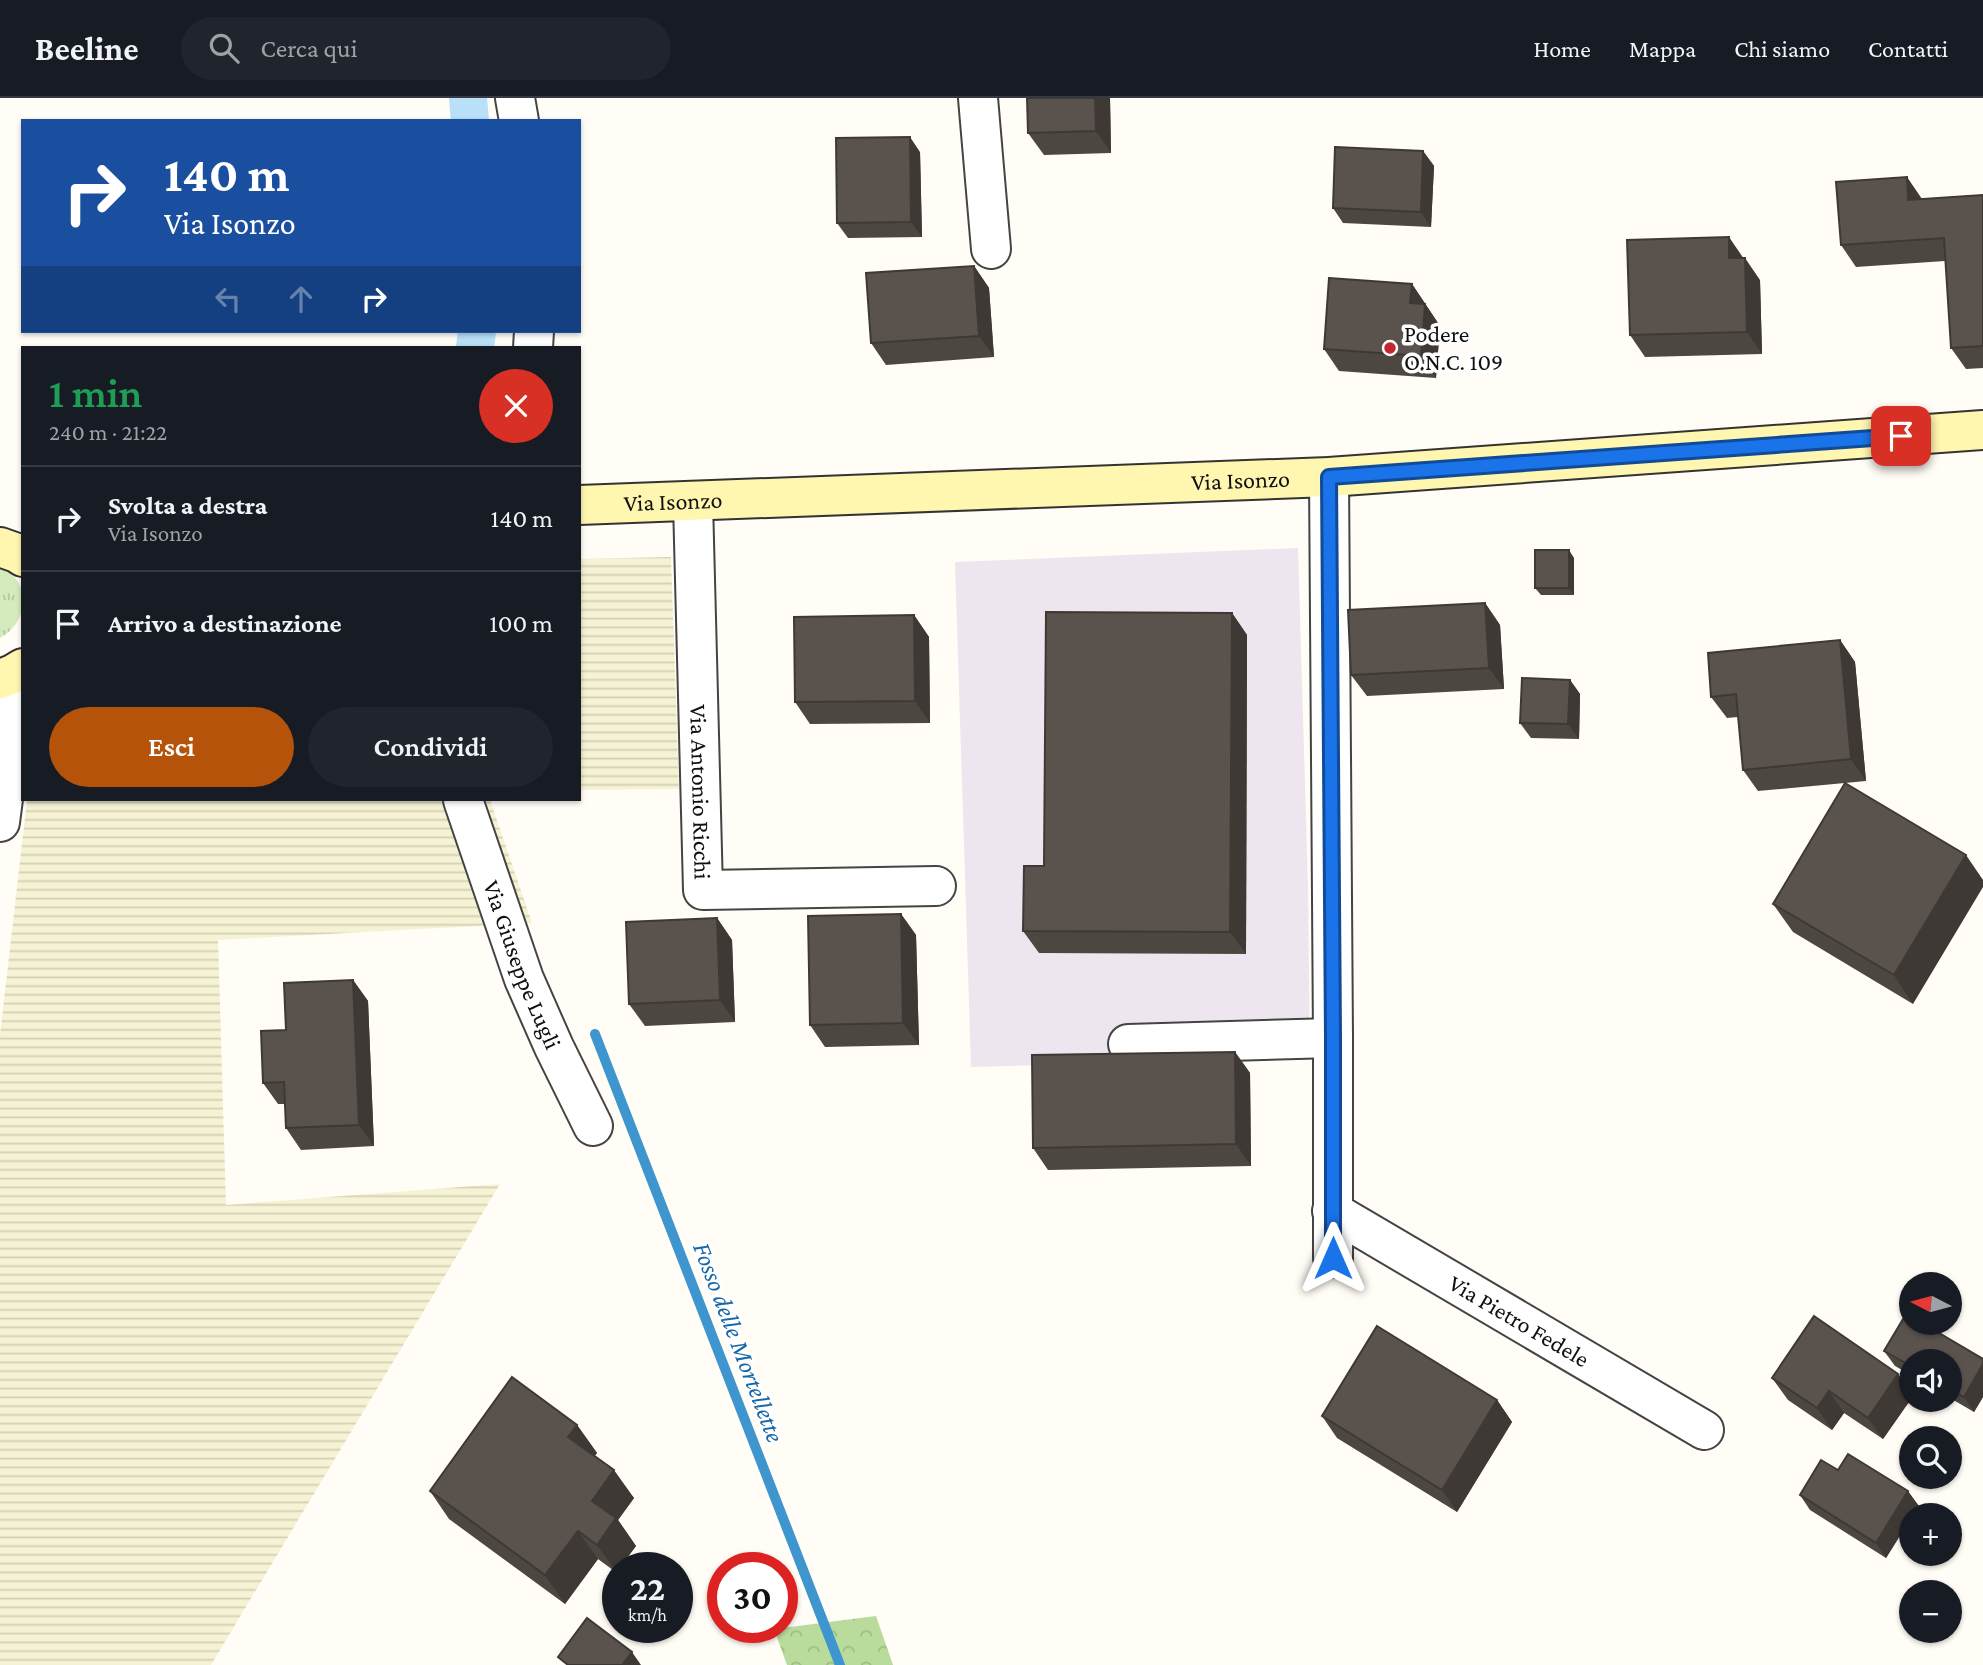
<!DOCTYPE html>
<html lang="it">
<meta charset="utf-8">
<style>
:root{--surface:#171b24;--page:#20242c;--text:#f1f3f6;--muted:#9ea1a6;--line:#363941;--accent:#b45309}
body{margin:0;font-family:"Crimson Pro",serif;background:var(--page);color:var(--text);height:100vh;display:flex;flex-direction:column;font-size:26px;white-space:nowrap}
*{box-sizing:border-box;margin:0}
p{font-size:23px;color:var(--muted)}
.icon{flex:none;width:38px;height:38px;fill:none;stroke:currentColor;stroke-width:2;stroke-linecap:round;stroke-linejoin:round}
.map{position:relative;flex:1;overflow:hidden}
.side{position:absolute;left:21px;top:248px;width:560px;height:455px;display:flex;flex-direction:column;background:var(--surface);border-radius:0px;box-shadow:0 2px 5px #0004}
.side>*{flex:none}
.hud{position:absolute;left:21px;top:21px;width:560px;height:214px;border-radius:0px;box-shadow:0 2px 5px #0004;background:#1a4fa0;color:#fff;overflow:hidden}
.needle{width:46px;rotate:276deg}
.fabs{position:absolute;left:1899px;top:1174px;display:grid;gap:14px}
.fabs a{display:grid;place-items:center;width:63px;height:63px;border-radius:50%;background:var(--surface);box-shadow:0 2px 5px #0004;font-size:35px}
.speed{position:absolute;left:602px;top:1454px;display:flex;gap:14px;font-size:35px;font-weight:700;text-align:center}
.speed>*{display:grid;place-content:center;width:91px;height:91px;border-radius:50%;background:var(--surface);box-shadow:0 2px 5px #0004;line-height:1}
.speed small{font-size:18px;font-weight:400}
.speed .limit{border:10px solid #d22;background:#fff;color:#111}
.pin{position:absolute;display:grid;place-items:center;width:60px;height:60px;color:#fff;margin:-30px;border-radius:14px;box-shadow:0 4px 10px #0006}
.me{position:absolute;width:77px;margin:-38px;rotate:0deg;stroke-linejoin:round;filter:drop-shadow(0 0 5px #0008)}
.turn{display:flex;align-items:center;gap:24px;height:147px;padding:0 28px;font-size:32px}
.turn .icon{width:91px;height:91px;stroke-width:2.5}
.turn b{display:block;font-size:49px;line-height:60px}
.lanes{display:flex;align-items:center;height:66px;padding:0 28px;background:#0003;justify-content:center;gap:35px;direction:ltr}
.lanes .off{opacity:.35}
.round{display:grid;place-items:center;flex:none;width:74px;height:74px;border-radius:37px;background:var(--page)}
.overview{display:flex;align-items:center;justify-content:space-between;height:119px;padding:0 28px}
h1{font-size:42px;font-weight:600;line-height:52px;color:#1e9e55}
.primary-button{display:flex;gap:14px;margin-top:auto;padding:14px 28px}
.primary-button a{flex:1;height:80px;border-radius:42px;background:var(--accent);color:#fff;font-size:28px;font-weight:600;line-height:80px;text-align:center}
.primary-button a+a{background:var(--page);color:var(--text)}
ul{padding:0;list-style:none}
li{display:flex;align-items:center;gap:21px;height:105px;padding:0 28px;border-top:2px solid var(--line)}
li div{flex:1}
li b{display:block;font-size:26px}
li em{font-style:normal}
header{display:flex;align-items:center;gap:42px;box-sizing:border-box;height:98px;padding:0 35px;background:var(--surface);border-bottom:2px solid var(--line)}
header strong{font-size:33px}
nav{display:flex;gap:38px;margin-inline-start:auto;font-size:24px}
.search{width:490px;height:63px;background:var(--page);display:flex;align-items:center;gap:18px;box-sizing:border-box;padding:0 24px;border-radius:38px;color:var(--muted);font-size:26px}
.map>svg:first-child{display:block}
</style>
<header>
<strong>Beeline</strong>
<div class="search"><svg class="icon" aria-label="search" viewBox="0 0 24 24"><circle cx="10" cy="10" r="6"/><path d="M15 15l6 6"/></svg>Cerca qui</div>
<nav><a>Home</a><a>Mappa</a><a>Chi siamo</a><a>Contatti</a></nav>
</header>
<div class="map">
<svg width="1983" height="1567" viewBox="0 0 1983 1567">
<defs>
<pattern id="farmland-rules" width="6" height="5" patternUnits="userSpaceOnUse" patternTransform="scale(1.75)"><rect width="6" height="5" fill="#f6f3d4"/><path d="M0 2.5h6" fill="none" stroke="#d2cfb5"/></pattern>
<pattern id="grass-tufts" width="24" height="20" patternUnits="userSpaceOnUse" patternTransform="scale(1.75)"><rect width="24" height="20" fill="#d5ebbd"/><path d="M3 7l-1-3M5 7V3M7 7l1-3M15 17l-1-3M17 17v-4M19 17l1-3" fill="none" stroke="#b6c8a1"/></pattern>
<pattern id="forest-crowns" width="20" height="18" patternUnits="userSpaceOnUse" patternTransform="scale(1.75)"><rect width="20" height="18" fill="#b9dc9c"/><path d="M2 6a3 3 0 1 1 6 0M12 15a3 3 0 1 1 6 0" fill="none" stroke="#9ebc85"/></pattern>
</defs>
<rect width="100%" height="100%" fill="#fffdf5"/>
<!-- industrial -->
<polygon fill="#eee6ef" points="1298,450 1308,788 1310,960 971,969 955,464"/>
<!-- farmland -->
<g fill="url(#farmland-rules)">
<polygon points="671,459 679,691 579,692 579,461"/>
<polygon points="27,702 490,702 532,825 218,842 226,1107 500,1086 211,1567 0,1567 0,937"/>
</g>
<!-- grass -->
<path fill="url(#grass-tufts)" d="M0 469C33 483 29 524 0 540Z"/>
<!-- forest -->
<polygon fill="url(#forest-crowns)" points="876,1518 893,1567 787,1567 774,1531"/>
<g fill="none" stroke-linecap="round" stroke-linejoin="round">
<!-- stream -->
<polyline stroke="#3f96cf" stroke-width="10" points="595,936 840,1567"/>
<!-- canal -->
<g stroke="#b9e0f7" stroke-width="38">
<polyline points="468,0 470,23"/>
<polyline points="475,250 477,233"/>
</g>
<!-- minor casing -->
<g stroke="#444" stroke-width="42">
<g id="minor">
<polyline points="978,0 991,151"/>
<polyline points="1329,379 1333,940 1333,1160"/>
<path id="s1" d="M693 404 703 792 936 788"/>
<path id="s2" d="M463 702 524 881 554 949 593 1028"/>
<polyline points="1128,946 1333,940"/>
<path id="s3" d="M1332 1113 1704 1332"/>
</g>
</g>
<!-- tertiary casing -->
<g stroke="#444" stroke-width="42">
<g id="tertiary">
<polyline points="515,0 519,23"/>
<polyline points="533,250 534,233"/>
<polyline points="0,724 11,639 23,583"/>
</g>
</g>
<!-- secondary casing -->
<g stroke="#333" stroke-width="42">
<g id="secondary">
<path id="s4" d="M579 407 1329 379 1983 332"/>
<polyline points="0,449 17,455 23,459"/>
<polyline points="0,581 13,576 23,570"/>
</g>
</g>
<!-- minor -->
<use href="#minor" stroke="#fff" stroke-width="38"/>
<!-- tertiary -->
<use href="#tertiary" stroke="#fff" stroke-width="38"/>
<!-- secondary -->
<use href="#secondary" stroke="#fff6b0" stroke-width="38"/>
</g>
<!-- wall -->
<g fill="#4d4742">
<polygon points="1027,0 1110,0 1111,55 1044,57 1028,35"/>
<polygon points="1423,53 1434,68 1431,129 1343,125 1333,110"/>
<polygon points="920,54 922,139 848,140 837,125"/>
<polygon points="1983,97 1983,270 1966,271 1951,250 1945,163 1856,169 1841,147 1922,101"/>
<polygon points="974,168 989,190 994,259 886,267 871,245"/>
<polygon points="1760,182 1762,256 1645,259 1630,237"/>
<polygon points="1412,186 1440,228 1436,280 1339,273 1324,251"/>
<polygon points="1574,460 1574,497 1541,497 1535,490"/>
<polygon points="1485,505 1500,527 1504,591 1367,598 1351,577"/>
<polygon points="1232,515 1247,537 1246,856 1039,855 1023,833 1044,768"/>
<polygon points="914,517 929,539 930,625 810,626 795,604"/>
<polygon points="1840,542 1855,564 1866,683 1758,693 1743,672 1738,619 1727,620 1711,599"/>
<polygon points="1570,582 1580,596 1579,641 1531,640 1520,625"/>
<polygon points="1845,685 1913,906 1793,834 1773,806"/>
<polygon points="901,816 916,837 919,947 825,949 810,927"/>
<polygon points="717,820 732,842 735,924 645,928 629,906"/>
<polygon points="353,882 368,903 374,1048 301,1052 286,1030 285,1006 278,1006 263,985"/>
<polygon points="1235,954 1250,975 1251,1068 1048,1072 1033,1050"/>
<polygon points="1906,1216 1911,1219 1911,1225 1922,1225 1983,1261 1983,1299 1974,1314 1950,1300 1950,1264 1911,1264 1911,1277 1895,1268 1884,1253"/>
<polygon points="1772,1280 1911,1294 1911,1301 1883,1341 1844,1315 1832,1332 1788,1302"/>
<polygon points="1497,1302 1512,1324 1457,1414 1337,1340 1322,1318"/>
<polygon points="577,1327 597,1355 594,1358 634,1400 618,1422 636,1448 618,1470 617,1475 598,1461 565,1506 449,1421 430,1393"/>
<polygon points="1838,1372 1919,1408 1911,1418 1911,1420 1886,1460 1810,1412 1800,1397"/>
</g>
<!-- shaded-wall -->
<g fill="#3f3936">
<polygon points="1095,0 1110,0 1111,55 1096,33"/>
<polygon points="910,39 920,54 922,139 911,124"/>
<polygon points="1423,53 1434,68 1431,129 1421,114"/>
<polygon points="1907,79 1922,101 1923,124 1908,102"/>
<polygon points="1729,139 1744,161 1729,160"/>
<polygon points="1745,160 1760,182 1762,256 1747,234"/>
<polygon points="974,168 989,190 994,259 979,238"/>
<polygon points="1412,186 1440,228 1436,280 1421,258 1410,205"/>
<polygon points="1569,452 1574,460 1574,497 1569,490"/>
<polygon points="1485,505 1500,527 1504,591 1489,570"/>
<polygon points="1232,515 1247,537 1246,856 1230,834"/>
<polygon points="914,517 929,539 930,625 915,603"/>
<polygon points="1840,542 1855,564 1866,683 1851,661"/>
<polygon points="1570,582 1580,596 1579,641 1568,626"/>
<polygon points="1966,757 1983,782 1983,789 1913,906 1894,877"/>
<polygon points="901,816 916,837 919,947 903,925"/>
<polygon points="717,820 732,842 735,924 720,902"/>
<polygon points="353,882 368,903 374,1048 359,1027"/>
<polygon points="1235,954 1250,975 1251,1068 1236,1046"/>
<polygon points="1983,1266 1983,1299 1974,1314 1964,1299"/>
<polygon points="1898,1276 1911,1294 1911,1301 1883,1341 1868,1320"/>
<polygon points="1829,1293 1844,1315 1832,1332 1817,1310"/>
<polygon points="1497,1302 1512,1324 1457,1414 1442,1392"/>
<polygon points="577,1327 597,1355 588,1367 568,1339"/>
<polygon points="614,1372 634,1400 618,1422 636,1448 620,1470 618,1470 617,1475 597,1447 592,1403"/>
<polygon points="1908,1393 1919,1408 1913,1418 1911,1418 1911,1420 1886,1460 1876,1445"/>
<polygon points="578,1433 598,1461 565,1506 545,1477"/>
<polygon points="632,1554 641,1567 622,1567"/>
</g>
<!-- building -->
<g fill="#5a524d" stroke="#3f3936" stroke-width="2">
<polygon points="1027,0 1095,0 1096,33 1028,35"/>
<polygon points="910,39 911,124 837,125 836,40"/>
<polygon points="1335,49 1423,53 1421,114 1333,110"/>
<polygon points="1907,79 1908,102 1983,97 1983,248 1951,250 1944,140 1841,147 1836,84"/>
<polygon points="1729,139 1729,160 1745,160 1747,234 1630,237 1627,142"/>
<polygon points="974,168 979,238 871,245 866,175"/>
<polygon points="1329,180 1412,186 1410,205 1425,206 1421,258 1324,251"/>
<rect x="1535" y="452" width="34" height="38"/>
<polygon points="1485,505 1489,570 1351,577 1348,512"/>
<polygon points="1046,514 1232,515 1230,834 1023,833 1024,768 1044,768"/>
<polygon points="914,517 915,603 795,604 794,519"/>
<polygon points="1840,542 1851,661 1743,672 1736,596 1711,599 1708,555"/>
<polygon points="1522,580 1570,582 1568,626 1520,625"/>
<polygon points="1845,685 1966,757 1894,877 1773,806"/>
<polygon points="901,816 903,925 810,927 808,818"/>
<polygon points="717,820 720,902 629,906 626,824"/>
<polygon points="353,882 359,1027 286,1030 284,984 263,985 261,933 286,932 284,885"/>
<polygon points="1235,954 1236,1046 1033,1050 1032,957"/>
<polygon points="1906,1216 1911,1219 1911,1225 1922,1225 1983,1261 1983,1266 1964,1299 1950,1291 1950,1264 1911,1264 1911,1268 1884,1253"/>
<polygon points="1814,1218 1898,1276 1868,1320 1829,1293 1817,1310 1772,1280"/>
<polygon points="1377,1228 1497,1302 1442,1392 1322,1318"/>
<polygon points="512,1279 577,1327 568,1339 614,1372 592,1403 616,1420 597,1447 578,1433 545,1477 430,1393"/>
<polygon points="1848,1356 1908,1393 1876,1445 1800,1397 1821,1362 1838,1372"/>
<polygon points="587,1520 632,1554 622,1567 568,1567 558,1559"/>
</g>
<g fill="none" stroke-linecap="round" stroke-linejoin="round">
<!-- route casing -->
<g stroke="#114b97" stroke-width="18">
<polyline id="route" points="1333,1160 1333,940 1329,379 1901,338"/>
</g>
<!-- route -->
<use href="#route" stroke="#1a73e8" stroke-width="12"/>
</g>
<!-- markers -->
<circle fill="#c4262e" stroke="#fff" stroke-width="2.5" cx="1390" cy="250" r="7"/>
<g text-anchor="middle" stroke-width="7" stroke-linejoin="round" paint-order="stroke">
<!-- poi labels -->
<g font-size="24" fill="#111" stroke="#fff" text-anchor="start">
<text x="1404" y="244">Podere<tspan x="1404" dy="28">O.N.C. 109</tspan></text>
</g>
<!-- street labels -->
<g font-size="24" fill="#111" stroke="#fff">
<text dy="8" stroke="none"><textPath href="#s4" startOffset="662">Via Isonzo</textPath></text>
<text dy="8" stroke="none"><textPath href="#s4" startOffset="94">Via Isonzo</textPath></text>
<text dy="8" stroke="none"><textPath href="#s1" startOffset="290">Via Antonio Ricchi</textPath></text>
<text dy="8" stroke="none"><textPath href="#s2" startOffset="175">Via Giuseppe Lugli</textPath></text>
<text dy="8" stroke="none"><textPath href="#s3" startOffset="217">Via Pietro Fedele</textPath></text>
</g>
<!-- water labels -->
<g font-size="26" font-style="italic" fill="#1768a6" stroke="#fff">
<text transform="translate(739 1244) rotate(69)" y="9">Fosso delle Mortellette</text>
</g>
</g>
</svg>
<div class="fabs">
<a><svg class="needle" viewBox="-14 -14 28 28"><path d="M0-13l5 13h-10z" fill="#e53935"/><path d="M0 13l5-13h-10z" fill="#9ea1a6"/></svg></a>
<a><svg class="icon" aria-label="sound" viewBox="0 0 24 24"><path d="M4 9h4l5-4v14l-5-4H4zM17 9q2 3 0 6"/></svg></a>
<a><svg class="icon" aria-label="search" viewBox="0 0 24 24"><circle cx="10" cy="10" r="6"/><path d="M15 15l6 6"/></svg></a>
<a>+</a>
<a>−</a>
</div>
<div class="speed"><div>22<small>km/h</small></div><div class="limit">30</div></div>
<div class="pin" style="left:1901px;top:338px;background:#d93025"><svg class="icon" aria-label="arrive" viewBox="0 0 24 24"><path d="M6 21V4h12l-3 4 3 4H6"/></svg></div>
<svg class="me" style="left:1333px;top:1160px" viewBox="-20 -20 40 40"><path d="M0-17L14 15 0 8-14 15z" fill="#1a73e8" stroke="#fff" stroke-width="4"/></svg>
<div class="hud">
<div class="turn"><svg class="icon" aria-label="right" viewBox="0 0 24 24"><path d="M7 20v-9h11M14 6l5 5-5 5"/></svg><div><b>140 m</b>Via Isonzo</div></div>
<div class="lanes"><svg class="icon off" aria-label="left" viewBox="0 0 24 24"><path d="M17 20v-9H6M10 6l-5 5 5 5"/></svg><svg class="icon off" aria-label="ahead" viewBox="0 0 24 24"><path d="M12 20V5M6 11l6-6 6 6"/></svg><svg class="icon" aria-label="right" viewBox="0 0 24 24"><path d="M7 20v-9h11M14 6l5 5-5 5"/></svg></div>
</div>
<section class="side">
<div class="overview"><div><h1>1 min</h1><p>240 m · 21:22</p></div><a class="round" style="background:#d93025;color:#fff"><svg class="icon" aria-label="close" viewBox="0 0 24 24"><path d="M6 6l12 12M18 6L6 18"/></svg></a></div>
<ul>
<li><svg class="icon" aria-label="right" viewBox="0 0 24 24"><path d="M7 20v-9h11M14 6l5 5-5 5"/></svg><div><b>Svolta a destra</b><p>Via Isonzo</p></div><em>140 m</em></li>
<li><svg class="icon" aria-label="arrive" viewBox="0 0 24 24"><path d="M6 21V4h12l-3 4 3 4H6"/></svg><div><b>Arrivo a destinazione</b></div><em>100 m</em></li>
</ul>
<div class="primary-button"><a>Esci</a><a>Condividi</a></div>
</section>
</div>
